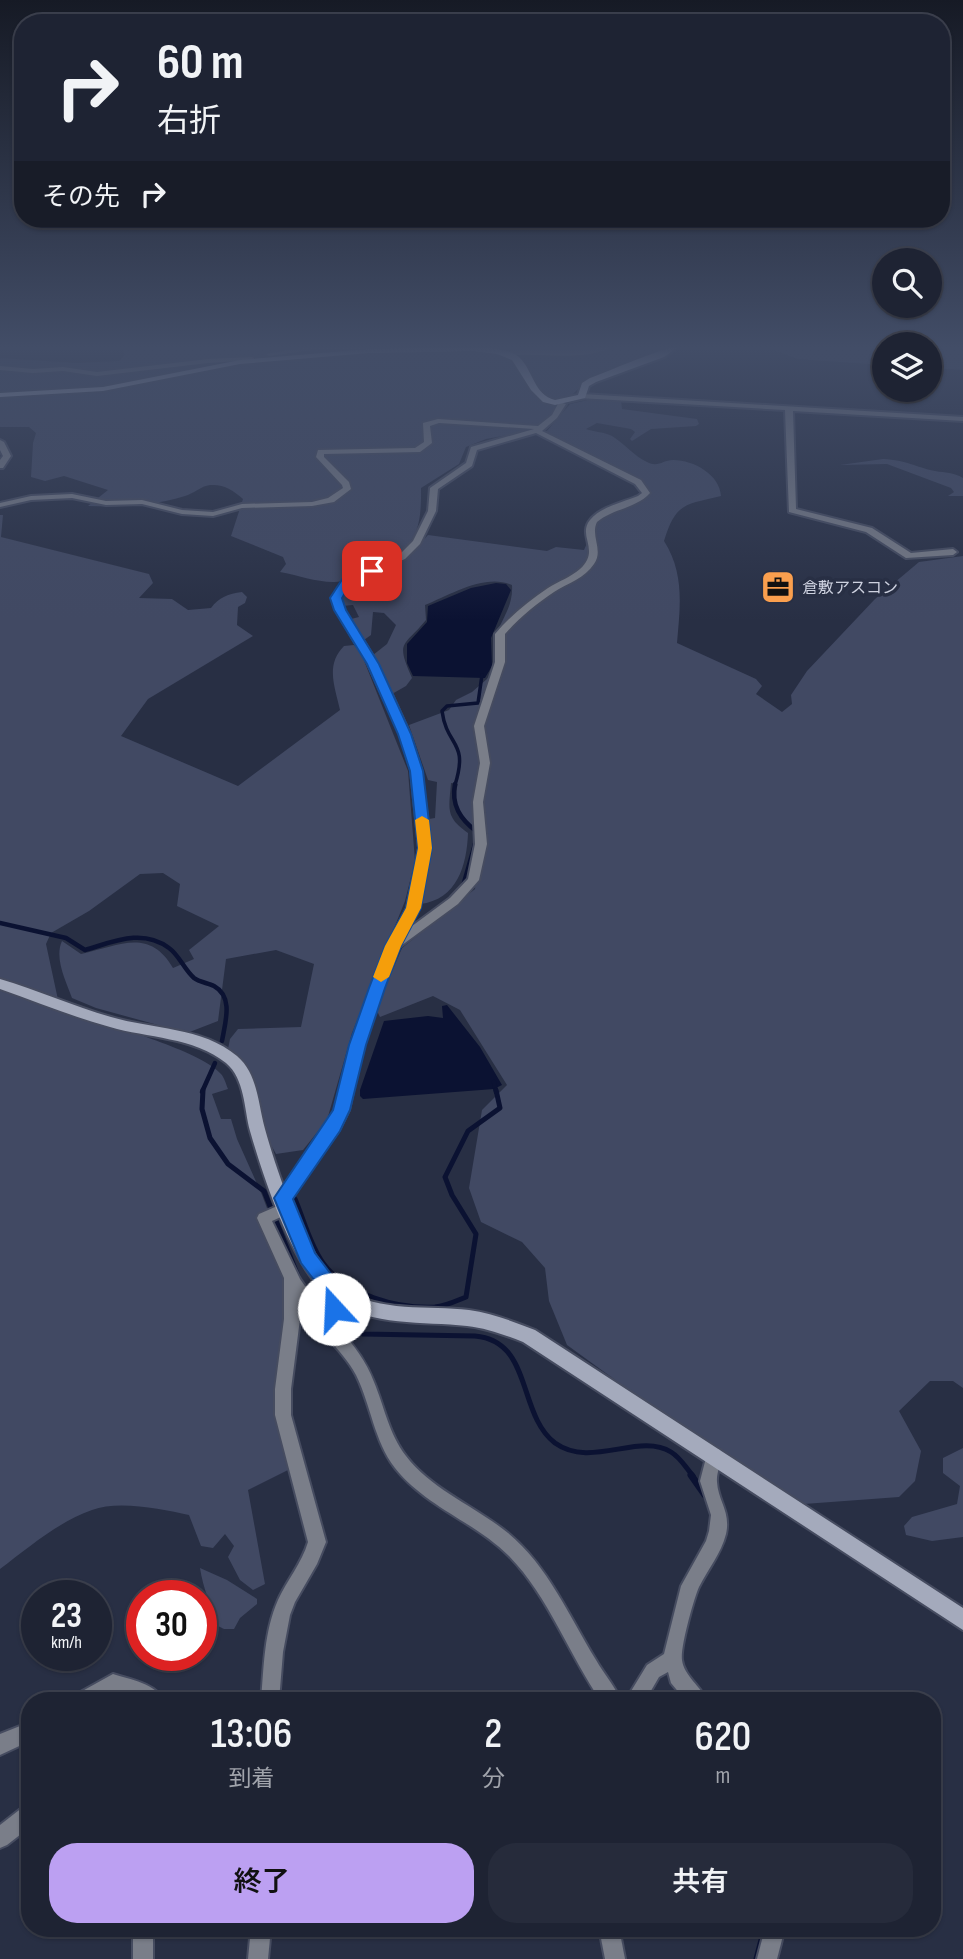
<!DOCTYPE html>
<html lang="ja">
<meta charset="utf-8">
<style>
:root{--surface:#1e2333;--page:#262b3b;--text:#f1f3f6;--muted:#a1a4ac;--line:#3c404e;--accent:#bca0f2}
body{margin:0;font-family:"Sofia Sans Condensed","Noto Sans JP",sans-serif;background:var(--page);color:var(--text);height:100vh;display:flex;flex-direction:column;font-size:26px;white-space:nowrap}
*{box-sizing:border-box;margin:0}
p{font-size:23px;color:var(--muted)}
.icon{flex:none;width:38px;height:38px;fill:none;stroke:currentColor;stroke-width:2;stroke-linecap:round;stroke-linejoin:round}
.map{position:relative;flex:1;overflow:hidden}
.details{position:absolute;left:21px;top:1692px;width:920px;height:245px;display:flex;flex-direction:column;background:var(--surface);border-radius:28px;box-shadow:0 2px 5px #0004,0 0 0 2px var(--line)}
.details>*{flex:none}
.banner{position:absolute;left:14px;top:14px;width:936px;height:214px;border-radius:28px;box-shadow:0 2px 5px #0004,0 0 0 2px var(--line);background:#1e2333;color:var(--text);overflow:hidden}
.buttons{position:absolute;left:872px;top:248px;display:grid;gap:14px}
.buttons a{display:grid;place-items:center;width:70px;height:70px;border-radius:50%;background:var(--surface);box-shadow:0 2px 5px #0004,0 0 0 2px var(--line);font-size:35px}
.speed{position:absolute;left:21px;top:1580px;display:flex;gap:14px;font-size:35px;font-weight:700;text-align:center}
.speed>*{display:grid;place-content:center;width:91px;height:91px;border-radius:50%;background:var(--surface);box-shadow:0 2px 5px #0004,0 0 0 2px var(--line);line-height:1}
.speed small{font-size:18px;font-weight:400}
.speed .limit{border:10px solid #d22;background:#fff;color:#111}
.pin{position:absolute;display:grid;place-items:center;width:60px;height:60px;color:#fff;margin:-30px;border-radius:14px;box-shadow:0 4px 10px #0006}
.me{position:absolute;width:77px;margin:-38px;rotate:340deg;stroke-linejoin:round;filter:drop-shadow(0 0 5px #0008)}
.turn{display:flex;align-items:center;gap:24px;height:147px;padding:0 28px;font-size:32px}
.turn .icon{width:91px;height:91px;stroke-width:2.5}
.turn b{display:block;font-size:49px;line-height:60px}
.then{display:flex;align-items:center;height:66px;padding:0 28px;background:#0003;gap:14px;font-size:26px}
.eta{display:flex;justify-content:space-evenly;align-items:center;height:119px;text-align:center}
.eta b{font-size:42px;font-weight:600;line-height:49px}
.primary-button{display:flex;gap:14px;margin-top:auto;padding:14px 28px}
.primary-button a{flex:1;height:80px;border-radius:28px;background:var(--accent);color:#111;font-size:28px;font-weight:600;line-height:80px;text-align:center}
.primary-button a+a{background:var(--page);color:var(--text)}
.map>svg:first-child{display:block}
</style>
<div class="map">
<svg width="963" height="1959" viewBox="0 0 963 1959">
<rect width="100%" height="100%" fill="#282f44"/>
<!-- green -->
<g fill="#414963">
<path d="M166 347H670L660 353 587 380 569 398 554 400 552 405 558 406 546 423 536 430 486 439 466 447 459 464 421 488C422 541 411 550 363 571 354 575 342 583 333 582 316 582 297 575 280 572L286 564 283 557 231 536 243 499C233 490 224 484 210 485 201 486 193 494 185 496 154 506 120 507 88 506L108 490 64 476 45 481 31 477 33 443 36 433 29 427H0V358L76 363 119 361 124 356V349Z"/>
<polygon points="768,347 884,347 884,365 797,359"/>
<polygon points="929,347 963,347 963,370 929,368"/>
<path d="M588 400H621L622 409 697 419 699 424 696 426 651 429 632 441 630 439 635 432 631 429 597 423 586 429C594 432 605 432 612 436 624 443 634 456 647 462 658 468 663 460 673 460 694 460 720 475 721 496 685 505 676 502 664 541 685 574 680 607 677 643L756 679 762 686 756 694 782 712 792 704 791 695 807 671 875 599 919 562 963 556V1388L953 1381H930L899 1411 921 1451 915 1481 899 1497 804 1504 647 1403 567 1345 549 1301 545 1268 522 1242 481 1222 469 1188 482 1110 507 1085 460 1010 433 996 380 1017 376 1009 402 948 475 889 480 831C464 820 451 806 458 784L451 783C449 809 445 817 468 833 467 865 457 900 420 904L428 868 429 819 435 818 437 782 428 780 409 725 449 710 456 700 472 692 487 679 495 667C488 626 514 617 512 585 485 573 450 595 425 605L426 620C404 647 395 640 412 678L406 686 392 694 373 655 387 644 396 625 384 613 373 612 371 635 364 640 351 619 359 617 353 605 342 606 340 598 352 582 407 557 428 535 547 551 556 547 584 550 594 527 602 517 649 493 638 478 546 432 570 404Z"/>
<path d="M883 459C907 460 915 467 935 471 946 473 953 472 963 478V496H948L954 492 951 488 887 464 840 465Z"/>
<path d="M0 515H3L1 537 149 574 153 583 139 598 172 599 188 610 211 608C219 597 228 594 242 592L247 597 245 603 238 607 237 625 253 636 148 699 121 736 238 786 340 710C335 687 325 665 344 646L354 645 361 653 408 771 415 861 405 901 352 1033 327 1120 303 1150 276 1154 264 1132 250 1072 228 1049 230 1039 238 1029 301 1027 314 964 276 950 226 959 218 1021 187 1033 96 1008 72 998C66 981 54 958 62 941L81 954C119 946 149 927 173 968L194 959 189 950 219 926 177 906 180 884 163 873 140 874 89 911 51 933 46 944 60 1009C95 1021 199 1049 221 1074 224 1077 226 1084 228 1089L212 1094 221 1119H231L237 1139 262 1195 306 1311 287 1329 276 1405 288 1470 248 1490 265 1584 253 1590 240 1580 228 1557 234 1546 225 1534 213 1548 201 1546 189 1515C162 1509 118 1500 92 1510 58 1522 28 1548 0 1569Z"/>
<polygon points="963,1448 963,1537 932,1541 906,1535 904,1526 912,1517 957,1504 960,1486 943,1473 943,1458"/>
<path d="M200 1568 227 1580 257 1599V1604L240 1618 234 1629H224L216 1625C211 1604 203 1589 200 1568Z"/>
</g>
<!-- water -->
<g fill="#0b1232">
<polygon points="496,583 506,584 511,590 491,638 492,666 485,678 413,676 407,663 407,644 427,622 428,606 471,588"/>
<polygon points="447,1005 480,1047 502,1085 494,1089 363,1099 360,1096 360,1090 384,1021 428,1016 443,1018 442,1006"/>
</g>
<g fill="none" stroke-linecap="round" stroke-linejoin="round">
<!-- stream-far3 -->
<path stroke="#0b1232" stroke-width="3.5" d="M455 785C469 740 447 748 442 711L447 706 478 703 482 675"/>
<!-- stream-far2 -->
<g stroke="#0b1232" stroke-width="4.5">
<path d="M455 784C451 805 460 819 477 832"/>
<polyline points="463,886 475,844"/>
<path d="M0 923 66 938 85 950C113 942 142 928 169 948 179 955 184 969 194 978 199 982 208 983 214 986 234 997 225 1023 222 1041"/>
<polyline points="494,1082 496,1092"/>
<polyline points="202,1092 215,1063"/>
</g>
<!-- stream-far1 -->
<g stroke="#0b1232" stroke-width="5">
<polyline points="203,1090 202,1109 210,1138 228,1164 264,1191 298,1276"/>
<path d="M295 1199C304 1220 310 1245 323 1263 346 1295 398 1309 435 1307 446 1306 456 1301 466 1297L476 1234 452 1195 445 1177 468 1131 500 1108 496 1090"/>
<path d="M312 1297 323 1308 342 1316 363 1334 475 1336C533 1341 517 1414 555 1443 591 1469 639 1432 671 1452 681 1458 686 1468 693 1476"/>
</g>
<!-- stream -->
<g stroke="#0b1232" stroke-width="7">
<polyline points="691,1475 705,1495"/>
<polyline points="757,1959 762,1940"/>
</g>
<!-- street casing -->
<g stroke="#464c60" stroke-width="4">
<g id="street">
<polygon points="307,347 366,347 363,349 312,350 269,356 266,354"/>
<path d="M603 347H612C581 363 538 351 504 356L501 354C528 342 571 356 603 347Z"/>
<polygon points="252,357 254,358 254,360 208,363 97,376 63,371 33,373 0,370 0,366 33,369 63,367 97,372 208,359"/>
<polygon points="582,394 963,417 963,421 793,411 796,509 872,528 911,553 953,549 957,552 953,555 906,558 866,532 789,512 785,410 579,398 579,394"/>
<path d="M559 402 566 404 557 418 542 431 641 480 650 493C637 508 612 509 597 522 590 536 604 550 594 564 585 578 568 583 554 592 536 604 519 618 505 634V662L484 726 490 763 483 802 487 844 479 880 458 904 398 948 363 1045 349 1110 339 1130 288 1202 292 1204 294 1208 292 1212 272 1221 300 1279 326 1316 333 1290 338 1288 343 1290 346 1295 339 1329C354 1345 366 1361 374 1382 384 1406 389 1434 406 1456 432 1490 475 1506 508 1533 548 1566 569 1616 596 1660 604 1674 615 1686 621 1701H601C569 1655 549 1597 509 1556 475 1522 426 1507 395 1468 374 1441 371 1405 356 1375 342 1348 315 1330 299 1304L300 1319 291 1389V1415L326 1542 317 1564 295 1602 290 1615 283 1652 279 1701H261C264 1666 264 1632 278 1600 287 1580 302 1563 308 1542L275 1415V1389L284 1319V1278L257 1218 259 1214 282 1204 278 1202 276 1198 278 1194 329 1122 335 1110 351 1045 371 988 387 946 407 908 419 848 411 770 400 734 368 664 336 610 332 598 344 579 399 555 413 541 428 511 430 488 466 463 471 447 534 429 439 423 430 426 432 443 420 452 324 454V457L349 482 351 489 334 502 312 506 242 508 213 516 182 514 142 504 106 505 72 498 31 500 0 507V503L31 496 72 494 106 501 142 500 182 510 213 512 242 504 312 502 328 498 343 488 342 485 316 457 318 450 415 448 424 442 423 423 438 419 538 426 552 415ZM536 433 635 484 642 493 638 496C624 502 600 507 590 520 577 536 601 550 580 569 571 577 559 581 548 588 529 601 510 616 495 634V662L474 726 480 763 473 802 475 844 468 879 450 898 408 929 419 908 431 848 421 770 410 734 378 664 344 610 340 598 350 583 405 559 420 544 436 511 438 489 472 466 477 450Z"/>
<polygon points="0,440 4,442 11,456 3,468 0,468 0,460 3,456 0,450"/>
<path d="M714 1448 720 1450C724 1461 716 1470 717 1482 718 1501 731 1512 726 1534 721 1554 708 1569 699 1587 694 1598 680 1648 682 1660 684 1676 701 1686 707 1701H686L671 1683 668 1672 659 1677 645 1701H625L647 1665 664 1654 681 1586 706 1541 709 1531 711 1515 700 1481 708 1450Z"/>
<path d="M113 1674C129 1679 157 1684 164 1701H138L114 1693 101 1701H75L77 1694Z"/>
<polygon points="30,1722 30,1741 0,1755 0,1734"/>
<polygon points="30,1804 30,1827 7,1845 0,1848 0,1825 23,1807"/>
<rect x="133" y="1928" width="20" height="31"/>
<polygon points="251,1928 271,1928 268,1959 248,1959"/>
<polygon points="599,1928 619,1928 625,1959 605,1959"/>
<polygon points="765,1928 785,1928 777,1959 757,1959"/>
</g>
</g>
<!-- secondary casing -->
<g stroke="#464c60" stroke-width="4">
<g id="secondary">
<path d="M474 347C487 348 508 348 519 357 533 370 534 395 555 400L578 395 582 383 590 378C607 372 666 346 678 347L664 357 596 382 589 386 585 398 555 405 543 402 531 390 512 360 497 354 474 351 369 353 240 364 103 391 0 397V393L103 387 240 360 369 349Z"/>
<path d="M0 979C37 990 73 1006 111 1017 151 1029 203 1027 237 1056 258 1074 258 1104 265 1129 277 1172 307 1263 344 1289 379 1313 429 1305 469 1310 492 1313 514 1322 535 1330L963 1608V1630L523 1342C505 1335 486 1328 467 1326 423 1321 372 1327 333 1300 295 1275 263 1176 250 1131 244 1109 245 1079 226 1063 194 1037 147 1038 110 1027 73 1017 37 1002 0 989Z"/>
</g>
</g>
<!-- street -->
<use href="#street" fill="#7a7e89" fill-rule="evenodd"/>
<!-- secondary -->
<use href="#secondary" fill="#a4aabc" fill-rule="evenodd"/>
</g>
<!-- wall -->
<polygon fill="#4b5366" points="773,571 785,585 784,594 771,593 772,581"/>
<!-- building -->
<polygon fill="#576077" stroke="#3d4353" stroke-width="2" points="773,571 786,572 785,585 773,584"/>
<!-- sky -->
<linearGradient id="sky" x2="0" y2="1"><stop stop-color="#161a25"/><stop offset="0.56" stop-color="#424d67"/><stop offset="1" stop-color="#424d67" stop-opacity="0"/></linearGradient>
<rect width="963" height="621" fill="url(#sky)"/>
<!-- route -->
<polygon fill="#1a73e8" stroke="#114b97" stroke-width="2" points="368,568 377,571 351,583 342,598 346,610 379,664 411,734 423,771 432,848 421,908 401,946 385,988 366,1045 350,1110 340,1131 293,1199 315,1253 347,1295 341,1315 334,1318 327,1315 324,1309 327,1297 301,1263 274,1198 333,1110 349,1045 369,988 385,946 406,908 418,848 410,771 398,734 367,664 334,610 330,598 343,578"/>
<!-- slow -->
<polygon fill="#f59e0b" points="422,816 429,820 432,848 421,908 401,946 389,977 381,982 373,977 385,946 406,908 418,848 415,820"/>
<!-- icons -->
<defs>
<g id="office-square" transform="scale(1.75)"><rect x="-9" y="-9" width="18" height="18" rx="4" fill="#fa9f4e" stroke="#282f44"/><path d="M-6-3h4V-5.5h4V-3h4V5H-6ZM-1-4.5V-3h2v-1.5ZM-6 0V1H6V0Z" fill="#111"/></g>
</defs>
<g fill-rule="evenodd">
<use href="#office-square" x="778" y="587"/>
</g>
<g text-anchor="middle" stroke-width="7" stroke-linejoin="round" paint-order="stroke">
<!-- far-poi labels -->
<g font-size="16" fill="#cdd1df" stroke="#282f44" text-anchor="start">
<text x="802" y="593">倉敷アスコン</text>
</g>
</g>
</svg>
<div class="buttons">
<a><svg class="icon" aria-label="search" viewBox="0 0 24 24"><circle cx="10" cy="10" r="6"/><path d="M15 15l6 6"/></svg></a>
<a><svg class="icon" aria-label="layers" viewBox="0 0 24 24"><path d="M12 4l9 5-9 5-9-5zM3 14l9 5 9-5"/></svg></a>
</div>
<div class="speed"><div>23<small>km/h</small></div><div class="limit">30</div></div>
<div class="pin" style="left:372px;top:571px;background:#d93025"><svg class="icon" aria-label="arrive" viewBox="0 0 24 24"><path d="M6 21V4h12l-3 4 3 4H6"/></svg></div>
<svg class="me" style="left:334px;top:1309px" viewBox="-20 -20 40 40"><circle r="19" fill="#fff"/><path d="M0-13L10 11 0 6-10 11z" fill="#1a73e8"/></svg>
<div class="banner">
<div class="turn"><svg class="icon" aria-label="right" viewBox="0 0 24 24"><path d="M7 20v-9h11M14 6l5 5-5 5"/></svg><div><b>60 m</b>右折</div></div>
<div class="then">その先<svg class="icon" aria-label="right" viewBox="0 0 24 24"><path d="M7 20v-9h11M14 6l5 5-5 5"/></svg></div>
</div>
<section class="details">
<div class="eta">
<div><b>13:06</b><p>到着</p></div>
<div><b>2</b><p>分</p></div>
<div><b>620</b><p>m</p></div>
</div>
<div class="primary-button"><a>終了</a><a>共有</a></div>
</section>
</div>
